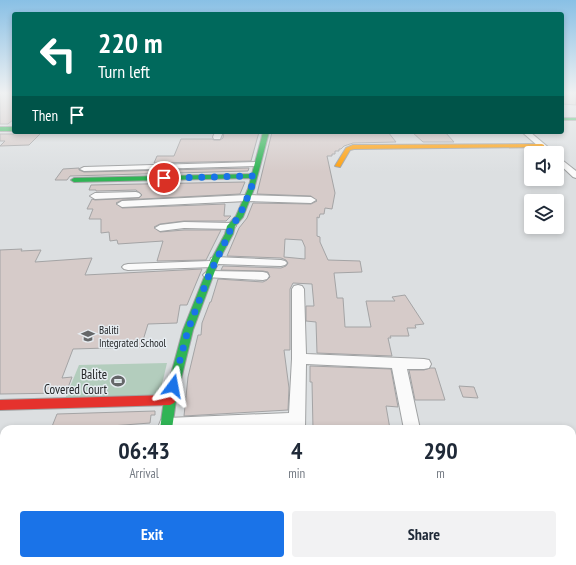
<!DOCTYPE html>
<style>
:root{--surface:#fff;--page:#f2f2f3;--text:#1f2937;--muted:#747a83;--accent:#1a73e8}
body{margin:0;font-family:"PT Sans Narrow",sans-serif;background:var(--page);color:var(--text);height:100vh;display:flex;flex-direction:column;font-size:15px;white-space:nowrap}
*{box-sizing:border-box;margin:0}
p{font-size:13px;color:var(--muted)}
.icon{flex:none;width:22px;height:22px;fill:none;stroke:currentColor;stroke-width:2;stroke-linecap:round;stroke-linejoin:round}
.map{position:relative;flex:1;overflow:hidden}
.details{position:absolute;left:0px;top:425px;width:576px;height:140px;display:flex;flex-direction:column;background:var(--surface);border-radius:12px 12px 0 0;box-shadow:0 2px 6px #0003}
.details>*{flex:none}
.top-card{position:absolute;left:12px;top:12px;width:552px;height:122px;border-radius:4px;box-shadow:0 2px 6px #0003;background:#00695c;color:#fff;overflow:hidden}
.buttons{position:absolute;left:524px;top:146px;display:grid;gap:8px}
.buttons a{display:grid;place-items:center;width:40px;height:40px;border-radius:4px;background:var(--surface);box-shadow:0 2px 6px #0003;font-size:20px}
.pin{position:absolute;display:grid;place-items:center;width:34px;height:34px;color:#fff;margin:-17px;border:2px solid #fff;border-radius:50%;box-shadow:0 1px 4px #0007}
.me{position:absolute;width:44px;margin:-22px;rotate:13deg;stroke-linejoin:round;filter:drop-shadow(0 0 3px #0008)}
.turn{display:flex;align-items:center;gap:14px;height:84px;padding:0 20px;font-size:18px}
.turn .icon{width:52px;height:52px;stroke-width:2.5}
.turn b{display:block;font-size:28px;line-height:34px}
.then{display:flex;align-items:center;height:38px;padding:0 20px;background:#0003;gap:8px;font-size:15px}
.eta{display:flex;justify-content:space-evenly;align-items:center;height:68px;text-align:center}
.eta b{font-size:24px;font-weight:800;line-height:28px}
.cta{display:flex;gap:8px;margin-top:auto;padding:8px 20px}
.cta a{flex:1;height:46px;border-radius:4px;background:var(--accent);color:#fff;font-size:16px;font-weight:800;line-height:46px;text-align:center}
.cta a+a{background:var(--page);color:var(--text)}
.map>svg:first-child{display:block}
</style>
<div class="map">
<svg width="576" height="565" viewBox="0 0 576 565">
<rect width="100%" height="100%" fill="#dcdfe1"/>
<!-- green -->
<polygon fill="#b3cdbd" points="167,363 159,397 65,399 79,365"/>
<!-- building -->
<g fill="#d6cbc9" stroke="#a4a4a5" fill-rule="evenodd">
<polygon points="0,93 14,93 14,119 8,124 0,124"/>
<polygon points="562,93 576,93 576,105 562,104"/>
<polygon points="16,132 42,132 29,145 0,146 5,141 0,141 0,134 14,134"/>
<polygon points="224,132 259,132 251,161 154,163 157,156 174,156 181,139 212,139 214,140 220,140 223,138"/>
<path d="M272 132H388L396 142 353 143 344 146 341 149H339V151H335V154H332V156H327L335 193 332 209 325 208 324 214H320L319 218 317 217V236L320 237V242L328 260 360 261 362 272 334 273 337 298H343L345 327H371L366 301H395L392 297 405 295 424 324 415 325 416 328H407L409 336H390L391 338H388L392 356 317 353 316 322 306 321V306H314L312 284 293 283 290 289V350H284L289 388 288 410 184 416 188 377 198 335H201L202 323 210 302H211L218 279 263 282 267 280 270 277 268 272 263 271 221 270 223 266 281 268 286 266 288 263 286 260 281 258 227 256 239 228 247 218 253 203 311 204 317 201 311 196 257 194ZM285 239 302 240 305 247V259L284 257Z"/>
<polygon points="412,132 445,132 454,142 423,142"/>
<polygon points="79,168 79,170 84,172 249,168 248,171 70,176 67,180 55,180 63,169"/>
<polygon points="245,182 240,194 122,200 116,203 122,208 225,204 224,216 231,216 226,221 184,221 160,224 154,227 160,232 184,230 221,230 206,260 157,261 163,241 118,244 117,240 110,241 109,232 101,233 101,219 89,219 93,209 87,209 92,199 95,200 139,198 142,195 136,190 96,191 96,190 89,190 91,185"/>
<polygon points="22,249 21,251 41,250 35,262 92,258 85,275 202,269 187,305 180,305 177,323 148,324 141,347 73,349 62,378 72,377 66,393 0,394 0,250"/>
<polygon points="310,366 391,369 398,407 386,406 390,429 313,429 312,382 310,382"/>
<polygon points="430,368 435,368 445,400 415,400 409,370 424,370"/>
<polygon points="459,386 474,387 478,398 463,397"/>
<polygon points="155,411 155,415 151,415 150,423 111,426 110,429 51,429 57,414"/>
</g>
<g fill="none" stroke-linecap="round" stroke-linejoin="round">
<!-- street casing -->
<g stroke="#a0a2a3" stroke-width="2">
<g id="street">
<polygon points="215,132 223,132 220,139 214,139 213,137"/>
<polygon points="522,132 530,132 555,153 546,153"/>
<polygon points="557,156 576,171 576,178 573,177 557,162"/>
<polygon points="257,162 260,162 260,166 84,171 80,169 84,167"/>
<polygon points="136,192 139,193 141,195 139,197 95,199 90,196 95,193"/>
<polygon points="247,195 311,197 316,200 311,203 247,201 122,207 117,204 122,201"/>
<polygon points="184,222 231,223 236,226 231,229 184,228 160,231 155,228 160,225"/>
<polygon points="215,257 281,260 285,261 287,263 285,265 281,266 218,264 217,266 213,267 128,270 124,269 122,267 124,265 128,264 210,261 211,258"/>
<polygon points="209,271 263,272 267,273 269,276 267,279 263,280 205,277 203,275 205,273"/>
<polygon points="298,285 302,286 304,289 306,354 424,359 429,360 431,364 429,368 424,369 407,369 420,429 404,429 392,368 306,364 305,429 289,429 289,426 226,429 161,429 159,425 161,420 167,418 289,413 292,359 292,289 294,286"/>
<polygon points="572,491 576,492 576,510 572,509"/>
<polygon points="130,561 152,561 151,565 129,565"/>
<polygon points="293,561 315,561 316,565 294,565"/>
<polygon points="409,561 431,561 432,565 410,565"/>
</g>
</g>
<!-- fast casing -->
<g stroke="#a0a2a3" stroke-width="2">
<g id="fast">
<rect x="562" y="118" width="14" height="2"/>
<rect x="0" y="127" width="14" height="4"/>
<polygon points="263,132 269,132 254,189 243,217 235,226 233,234 219,260 193,330 176,400 172,429 160,429 164,400 183,330 211,260 225,234 227,226 236,216 248,189 251,178 74,182 71,180 74,178 252,174"/>
</g>
</g>
<!-- slow casing -->
<g stroke="#a0a2a3" stroke-width="2">
<polygon id="slow" points="542,144 544,145 544,147 354,149 350,150 340,167 335,166 346,148 353,145"/>
</g>
<!-- jam casing -->
<g stroke="#a0a2a3" stroke-width="2">
<polygon id="jam" points="170,395 174,397 176,400 174,403 170,405 0,410 0,400"/>
</g>
<!-- street -->
<use href="#street" fill="#fafafa" fill-rule="evenodd"/>
<!-- fast -->
<use href="#fast" fill="#30b455" fill-rule="evenodd"/>
<!-- slow -->
<use href="#slow" fill="#ff9f0a" fill-rule="evenodd"/>
<!-- jam -->
<use href="#jam" fill="#e5322d" fill-rule="evenodd"/>
</g>
<!-- sky -->
<linearGradient id="sky" x2="0" y2="1"><stop stop-color="#89c0e5"/><stop offset="0.54" stop-color="#eff1f2"/><stop offset="1" stop-color="#eff1f2" stop-opacity="0"/></linearGradient>
<rect width="576" height="172" fill="url(#sky)"/>
<g fill="none" stroke-linecap="round" stroke-linejoin="round">
<!-- route -->
<polyline stroke="#1a73e8" stroke-width="7" stroke-dasharray="0 12.6" points="164,178 254,176 251,189 239,217 231,226 229,234 209,275 188,330 173,386"/>
</g>
<!-- icons -->
<defs>
<g id="school-bare" transform="scale(1.08)"><path d="M0-5L7-2L0 1L-7-2ZM-4 1L0 2.5L4 1V4Q0 6-4 4Z" fill="#656769" stroke="#e6ecf1" stroke-width="2.5" paint-order="stroke"/></g>
<g id="stadium-bare" transform="scale(1.08)"><path d="M0-5a6.5 5 0 1 0 0 10a6.5 5 0 1 0 0-10ZM-3.5-1.8h7v3.6h-7Z" fill="#656769" stroke="#e6ecf1" stroke-width="2.5" paint-order="stroke"/></g>
</defs>
<g fill-rule="evenodd">
<use href="#school-bare" x="88" y="336"/>
<use href="#stadium-bare" x="118" y="381"/>
</g>
<g text-anchor="middle" stroke-width="3" stroke-linejoin="round" paint-order="stroke">
<!-- poi labels -->
<g font-size="11" fill="#252729" stroke="#e6ecf1" text-anchor="start">
<text x="99" y="334">Baliti<tspan x="99" dy="13">Integrated School</tspan></text>
</g>
<!-- near-poi labels -->
<g font-size="13" fill="#252729" stroke="#e6ecf1" text-anchor="end">
<text x="107" y="379">Balite<tspan x="107" dy="15">Covered Court</tspan></text>
</g>
</g>
</svg>
<div class="buttons">
<a><svg class="icon" aria-label="sound" viewBox="0 0 24 24"><path d="M4 9h4l5-4v14l-5-4H4zM17 9q2 3 0 6"/></svg></a>
<a><svg class="icon" aria-label="layers" viewBox="0 0 24 24"><path d="M12 4l9 5-9 5-9-5zM3 14l9 5 9-5"/></svg></a>
</div>
<div class="pin" style="left:164px;top:178px;background:#d93025"><svg class="icon" aria-label="arrive" viewBox="0 0 24 24"><path d="M6 21V4h12l-3 4 3 4H6"/></svg></div>
<svg class="me" style="left:173px;top:386px" viewBox="-20 -20 40 40"><path d="M0-17L14 15 0 8-14 15z" fill="#1a73e8" stroke="#fff" stroke-width="4"/></svg>
<div class="top-card">
<div class="turn"><svg class="icon" aria-label="left" viewBox="0 0 24 24"><path d="M17 20v-9H6M10 6l-5 5 5 5"/></svg><div><b>220 m</b>Turn left</div></div>
<div class="then">Then<svg class="icon" aria-label="arrive" viewBox="0 0 24 24"><path d="M6 21V4h12l-3 4 3 4H6"/></svg></div>
</div>
<section class="details">
<div class="eta">
<div><b>06:43</b><p>Arrival</p></div>
<div><b>4</b><p>min</p></div>
<div><b>290</b><p>m</p></div>
</div>
<div class="cta"><a>Exit</a><a>Share</a></div>
</section>
</div>
